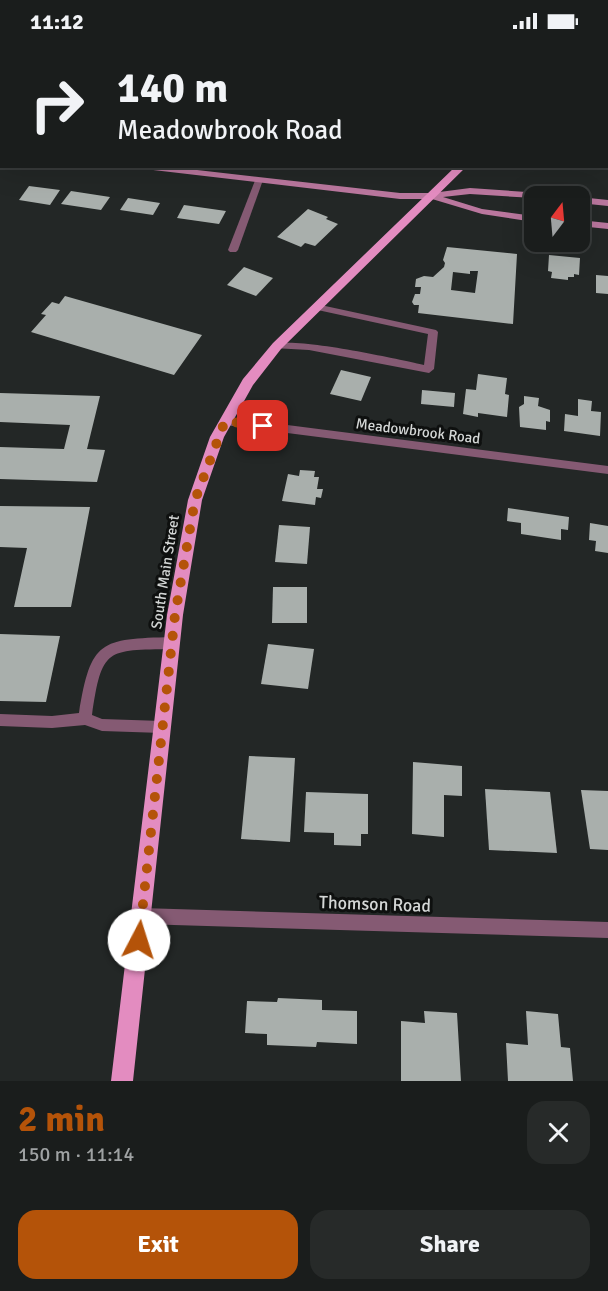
<!DOCTYPE html>
<meta charset="utf-8">
<style>
:root{--surface:#1a1d1c;--page:#272a29;--text:#f1f3f6;--muted:#9fa2a3;--line:#383b3b;--accent:#b45309}
body{margin:0;font-family:Signika,sans-serif;background:var(--page);color:var(--text);height:100vh;display:flex;flex-direction:column;font-size:22px;white-space:nowrap}
*{box-sizing:border-box;margin:0}
p{font-size:20px;color:var(--muted)}
.icon{flex:none;width:33px;height:33px;fill:none;stroke:currentColor;stroke-width:2;stroke-linecap:round;stroke-linejoin:round}
.map{position:relative;height:1039px;overflow:hidden}
.side{display:flex;flex-direction:column;background:var(--surface);flex:1}
.side>*{flex:none}
.banner{position:absolute;left:0px;top:0px;width:609px;height:126px;box-shadow:0 6px 24px #0002,0 0 0 2px var(--line);background:#1a1d1c;color:var(--text);overflow:hidden}
.needle{width:39px;rotate:16deg}
.controls{position:absolute;left:524px;top:144px;display:grid;gap:12px}
.controls a{display:grid;place-items:center;width:66px;height:66px;border-radius:12px;background:var(--surface);box-shadow:0 6px 24px #0002,0 0 0 2px var(--line);font-size:30px}
.pin{position:absolute;display:grid;place-items:center;width:51px;height:51px;color:#fff;margin:-26px;border-radius:12px;box-shadow:0 3px 9px #0006}
.me{position:absolute;width:66px;margin:-33px;rotate:5deg;stroke-linejoin:round;filter:drop-shadow(0 0 4px #0008)}
.turn{display:flex;align-items:center;gap:21px;height:126px;padding:0 18px;font-size:27px}
.turn .icon{width:78px;height:78px;stroke-width:2.5}
.turn b{display:block;font-size:42px;line-height:51px}
.round{display:grid;place-items:center;flex:none;width:63px;height:63px;border-radius:18px;background:var(--page)}
.headline{display:flex;align-items:center;justify-content:space-between;height:102px;padding:0 18px}
h1{font-size:36px;font-weight:700;line-height:45px;color:var(--accent)}
.primary-button{display:flex;gap:12px;margin-top:auto;padding:12px 18px}
.primary-button a{flex:1;height:69px;border-radius:18px;background:var(--accent);color:#fff;font-size:24px;font-weight:700;line-height:69px;text-align:center}
.primary-button a+a{background:var(--page);color:var(--text)}
.status{display:flex;justify-content:space-between;align-items:center;height:42px;padding:0 30px;background:var(--surface);direction:ltr}
.status svg{height:16px;fill:currentColor}
.map>svg:first-child{display:block}
</style>
<div class="status"><b>11:12</b><svg viewBox="0 0 49 12"><path d="M0 12V9h3v3zM5 12V6h3v6zM10 12V3h3v9zM15 12V0h3v12zM26 1h20v11H26zM47 4h2v5h-2z"/></svg></div>
<div class="map">
<svg width="608" height="1039" viewBox="0 0 608 1039">
<rect width="100%" height="100%" fill="#232726"/>
<!-- building -->
<g fill="#a9afac" fill-rule="evenodd">
<polygon points="29,144 60,148 50,163 19,158"/>
<polygon points="71,149 110,155 101,168 61,162"/>
<polygon points="128,156 160,161 153,173 120,168"/>
<polygon points="184,163 226,169 219,182 177,176"/>
<polygon points="308,167 328,175 326,177 338,182 315,204 305,201 301,205 277,195"/>
<path d="M447 205 517 212 513 282 418 271 419 263H414L412 260 415 252H420L421 245H415L416 237 424 234 433 235 444 225 445 221 443 218ZM470 229H478L475 251 451 248 453 230 470 232Z"/>
<polygon points="549,213 580,216 579,233 574,232 574,235 568,235 568,238 551,236 552,230 548,229"/>
<polygon points="244,225 273,236 256,254 227,243"/>
<polygon points="596,233 608,234 608,252 596,251"/>
<polygon points="65,254 202,293 174,333 31,290 46,273 41,272 52,260 59,262"/>
<polygon points="341,328 371,335 361,359 330,352"/>
<polygon points="478,332 507,336 505,352 509,353 507,375 478,371 478,375 463,372 466,347 476,348"/>
<polygon points="422,348 455,351 454,365 421,362"/>
<polygon points="0,351 100,354 87,407 105,408 97,440 0,437 0,405 64,407 70,383 0,380"/>
<polygon points="524,354 539,356 538,364 550,368 550,380 546,379 546,388 520,385 519,365 524,362"/>
<polygon points="578,357 592,359 591,369 601,370 600,394 564,389 565,372 578,374"/>
<polygon points="300,428 315,429 314,435 319,435 317,447 323,447 321,456 316,455 315,463 282,459 288,432 299,434"/>
<polygon points="0,464 90,465 71,565 14,565 27,506 0,505"/>
<polygon points="508,466 569,475 568,488 561,487 561,498 521,492 521,481 507,479"/>
<polygon points="590,481 608,484 608,511 595,509 596,499 589,498"/>
<polygon points="279,483 310,485 307,522 275,520"/>
<polygon points="273,545 307,545 307,581 272,581"/>
<polygon points="0,592 60,594 46,660 0,659"/>
<polygon points="268,602 314,607 308,647 261,642"/>
<polygon points="249,714 295,716 290,800 241,797"/>
<polygon points="413,720 462,724 462,754 444,753 444,795 412,792"/>
<polygon points="485,747 550,750 557,811 489,808"/>
<polygon points="581,748 608,749 608,808 590,807"/>
<polygon points="306,750 368,752 368,792 361,792 361,804 334,803 334,791 304,790"/>
<polygon points="278,956 322,958 322,968 357,969 357,1002 317,1000 316,1005 267,1003 267,992 245,991 247,959 277,960"/>
<polygon points="424,969 457,971 461,1039 401,1039 401,979 425,981"/>
<polygon points="526,969 558,972 561,1005 570,1006 573,1039 508,1039 506,1001 528,1003"/>
</g>
<g fill="none" stroke-linecap="round" stroke-linejoin="round">
<!-- service -->
<g fill="#855a73" fill-rule="evenodd">
<polygon points="256,136 263,138 238,208 236,210 230,210 228,208"/>
<path d="M316 262 436 288 438 290 434 327 429 331 309 308 273 306 272 304C285 292 401 318 424 323L428 292 313 267 311 265Z"/>
<path d="M172 595 177 597 178 601 177 605 172 607C106 608 102 606 92 673L102 677 162 679 167 681 169 685 167 689 162 691 102 689 85 683 52 686 0 684V672L52 674 79 671C91 598 100 597 172 595Z"/>
</g>
<!-- minor -->
<g fill="#855a73" fill-rule="evenodd">
<polygon points="326,0 342,2 327,2"/>
<polygon points="225,375 608,424 608,432 225,383 220,379"/>
<polygon points="141,866 608,880 608,896 141,882 136,879 133,874 136,869"/>
</g>
<!-- secondary -->
<g fill="#ba779e" fill-rule="evenodd">
<rect x="0" y="108" width="2" height="4"/>
<polygon points="132,124 162,124 400,151 432,151 470,146 541,151 545,154 534,154 534,156 470,152 443,155 482,167 534,174 534,180 482,172 432,157 400,157 136,126"/>
<polygon points="579,155 608,158 608,164 579,161"/>
<polygon points="579,178 608,181 608,187 579,184"/>
</g>
<!-- primary -->
<g fill="#e38cc0" fill-rule="evenodd">
<polygon points="591,0 600,0 590,2"/>
<polygon points="456,124 467,124 281,307 253,343 224,395 202,458 183,573 133,1039 111,1039 167,573 188,458 210,395 243,337 273,301"/>
</g>
</g>
<g fill="none" stroke-linecap="round" stroke-linejoin="round">
<!-- route -->
<polyline stroke="#b45309" stroke-width="10" stroke-dasharray="0 18" points="139,898 175,573 195,458 225,379 263,384"/>
</g>
<g text-anchor="middle" stroke-width="6" stroke-linejoin="round" paint-order="stroke">
<!-- street labels -->
<g font-size="15" fill="#d4d7d6" stroke="#0e100f">
<text transform="translate(418 389) rotate(7)" y="5">Meadowbrook Road</text>
<text transform="translate(165 530) rotate(-81)" y="5">South Main Street</text>
</g>
<!-- near-street labels -->
<g font-size="18" fill="#d4d7d6" stroke="#0e100f">
<text transform="translate(375 862) rotate(2)" y="6">Thomson Road</text>
</g>
</g>
</svg>
<div class="controls">
<a><svg class="needle" viewBox="-14 -14 28 28"><path d="M0-13l5 13h-10z" fill="#e53935"/><path d="M0 13l5-13h-10z" fill="#9fa2a3"/></svg></a>
</div>
<div class="pin" style="left:263px;top:384px;background:#d93025"><svg class="icon" aria-label="arrive" viewBox="0 0 24 24"><path d="M6 21V4h12l-3 4 3 4H6"/></svg></div>
<svg class="me" style="left:139px;top:898px" viewBox="-20 -20 40 40"><circle r="19" fill="#fff"/><path d="M0-13L10 11 0 6-10 11z" fill="#b45309"/></svg>
<div class="banner">
<div class="turn"><svg class="icon" aria-label="right" viewBox="0 0 24 24"><path d="M7 20v-9h11M14 6l5 5-5 5"/></svg><div><b>140 m</b>Meadowbrook Road</div></div>
</div>
</div>
<section class="side">
<div class="headline"><div><h1>2 min</h1><p>150 m · 11:14</p></div><a class="round"><svg class="icon" aria-label="close" viewBox="0 0 24 24"><path d="M6 6l12 12M18 6L6 18"/></svg></a></div>
<div class="primary-button"><a>Exit</a><a>Share</a></div>
</section>
